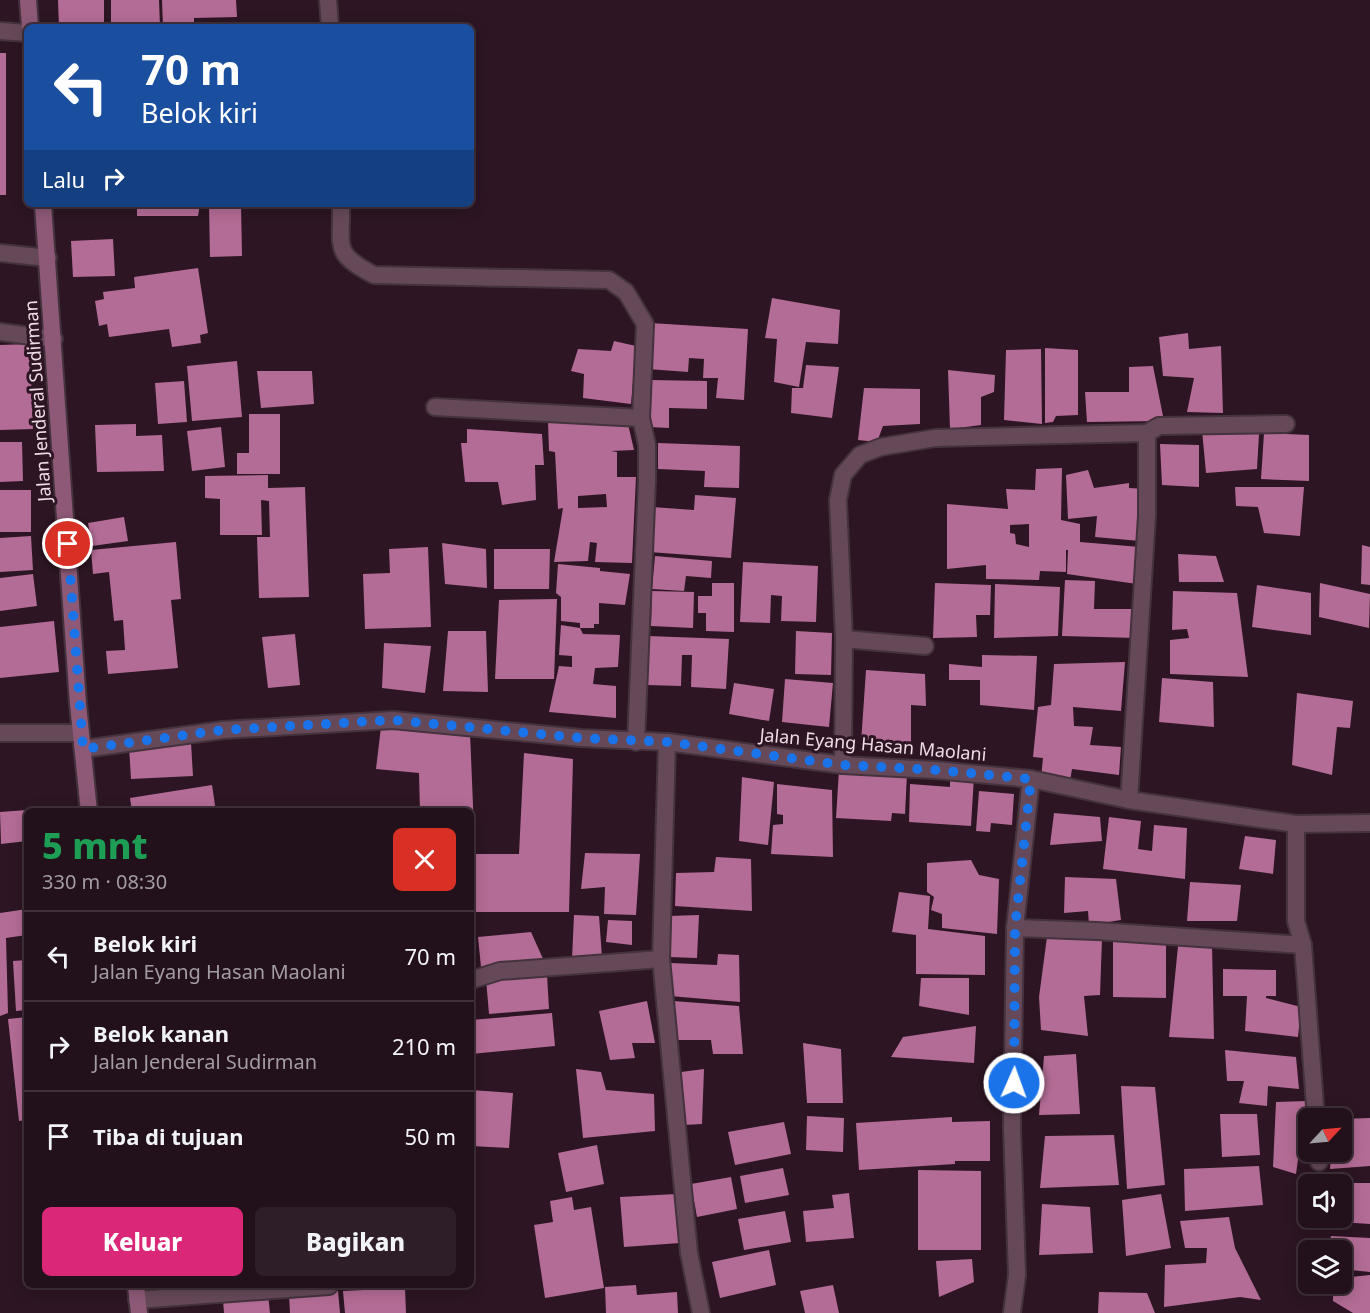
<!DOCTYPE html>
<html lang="id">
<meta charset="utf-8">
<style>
:root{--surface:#22101a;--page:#2e1e27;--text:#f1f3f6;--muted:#a29da2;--line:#3f3039;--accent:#db2777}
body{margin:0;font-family:"Noto Sans",sans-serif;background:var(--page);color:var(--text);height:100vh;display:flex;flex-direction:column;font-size:22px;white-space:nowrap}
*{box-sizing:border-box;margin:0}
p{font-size:20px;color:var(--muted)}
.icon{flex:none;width:33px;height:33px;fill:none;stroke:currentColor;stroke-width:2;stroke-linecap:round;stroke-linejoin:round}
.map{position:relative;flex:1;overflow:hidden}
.sheet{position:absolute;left:24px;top:808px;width:450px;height:480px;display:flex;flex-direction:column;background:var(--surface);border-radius:9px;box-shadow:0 3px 15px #0003,0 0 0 2px var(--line)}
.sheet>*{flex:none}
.hud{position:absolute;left:24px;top:24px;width:450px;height:183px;border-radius:9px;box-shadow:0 3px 15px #0003,0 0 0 2px var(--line);background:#1a4fa0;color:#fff;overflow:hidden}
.needle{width:39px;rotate:64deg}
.buttons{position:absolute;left:1298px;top:1108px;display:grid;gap:12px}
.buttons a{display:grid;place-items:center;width:54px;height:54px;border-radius:9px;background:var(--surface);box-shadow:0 3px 15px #0003,0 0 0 2px var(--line);font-size:30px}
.pin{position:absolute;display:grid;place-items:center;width:51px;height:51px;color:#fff;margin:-26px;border:3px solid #fff;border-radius:50%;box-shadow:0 2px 6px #0007}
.me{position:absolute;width:66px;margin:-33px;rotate:2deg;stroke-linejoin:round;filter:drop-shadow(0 0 4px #0008)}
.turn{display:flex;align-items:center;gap:21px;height:126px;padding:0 18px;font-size:27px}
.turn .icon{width:78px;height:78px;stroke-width:2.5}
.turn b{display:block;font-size:42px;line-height:51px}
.then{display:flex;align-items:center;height:57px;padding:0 18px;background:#0003;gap:12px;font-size:22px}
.round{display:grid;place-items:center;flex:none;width:63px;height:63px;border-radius:9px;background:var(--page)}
.headline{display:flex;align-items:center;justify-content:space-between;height:102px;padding:0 18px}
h1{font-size:36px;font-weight:800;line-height:45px;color:#1e9e55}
.primary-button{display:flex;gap:12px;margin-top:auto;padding:12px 18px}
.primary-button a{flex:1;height:69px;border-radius:9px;background:var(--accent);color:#fff;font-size:24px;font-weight:800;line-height:69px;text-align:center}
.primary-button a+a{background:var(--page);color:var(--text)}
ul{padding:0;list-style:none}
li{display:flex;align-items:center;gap:18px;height:90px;padding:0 18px;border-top:2px solid var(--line)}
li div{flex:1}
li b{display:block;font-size:22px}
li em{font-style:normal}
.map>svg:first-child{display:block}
</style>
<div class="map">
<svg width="1370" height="1313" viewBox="0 0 1370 1313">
<rect width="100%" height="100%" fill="#2d1523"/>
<!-- building -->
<g fill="#b36c95" fill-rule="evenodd">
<polygon points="58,0 104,0 104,27 59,27"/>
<polygon points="111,0 159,0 160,27 111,27"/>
<polygon points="162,0 236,0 237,17 194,18 194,27 163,27"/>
<rect x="0" y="53" width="6" height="142"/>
<polygon points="137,204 200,204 198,216 137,216"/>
<polygon points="209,204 241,204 242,256 210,257"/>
<polygon points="113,239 115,276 73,277 71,241"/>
<polygon points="198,268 208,333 200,335 201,343 172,347 169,329 109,337 107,324 99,326 95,301 104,299 103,292 135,288 134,277"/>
<polygon points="772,298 840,310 838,344 806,342 799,387 774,382 777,339 765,338"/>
<polygon points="650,323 748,329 744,400 716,398 718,378 703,378 704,359 689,358 688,372 648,369"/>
<polygon points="1188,333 1189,349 1221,346 1223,413 1187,412 1194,378 1163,376 1159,337"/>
<polygon points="614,341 636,346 631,404 583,398 584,374 571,371 578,349 611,351"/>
<polygon points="30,344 33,429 0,430 0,345"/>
<polygon points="1045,348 1078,350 1078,415 1056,416 1053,422 1045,423"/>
<polygon points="1041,349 1042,424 1004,420 1006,350"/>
<polygon points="237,361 242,417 192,421 187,366"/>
<polygon points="806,365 839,367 832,418 791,413 792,388 803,388"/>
<polygon points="1153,366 1164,421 1087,422 1085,392 1129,392 1129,367"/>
<polygon points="948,370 995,375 994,392 981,397 981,425 950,429"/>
<polygon points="257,371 312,371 314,404 261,408"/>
<polygon points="650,380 707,381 707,409 669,408 669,428 649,427"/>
<polygon points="184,381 187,422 158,424 155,383"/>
<polygon points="864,388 920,389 920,424 883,426 877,442 858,440"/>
<polygon points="249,414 280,414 280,474 237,474 237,453 249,453"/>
<path d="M548 422 628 424 634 450 611 451 617 452V477H636L632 563 595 562 597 543 590 542 588 561 554 562 563 508 558 509 555 452 549 451ZM606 494 607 507 578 508V496Z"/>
<polygon points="136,424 136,436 162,435 164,471 97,472 95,425"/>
<polygon points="221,427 225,467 192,471 187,431"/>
<polygon points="467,429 542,434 544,465 535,465 536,500 502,505 498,482 465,482 461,443 467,443"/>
<polygon points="1202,430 1259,434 1257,469 1206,473"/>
<polygon points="1264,433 1309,435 1309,481 1261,479"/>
<polygon points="0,442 22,442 23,481 0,482"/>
<polygon points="658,443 740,446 739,488 704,487 705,471 658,469"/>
<polygon points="1160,444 1199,445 1199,487 1162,485"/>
<path d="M1062 468 1061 520 1080 524V542L1140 547 1137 584 1067 574 1068 550H1066V572L1040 571 1039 580 986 579V565L947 569V504L1008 509 1006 489 1035 490 1036 469ZM1029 524V547L1016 544 1015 534 1010 533V525Z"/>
<polygon points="1088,470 1094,488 1129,483 1129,488 1146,489 1140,541 1095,537 1097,516 1068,519 1066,475"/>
<polygon points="268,475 268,488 305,487 309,597 259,598 257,537 270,537 269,501 261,500 262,535 220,535 220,499 205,498 205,476"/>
<polygon points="1235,487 1304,487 1300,536 1264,533 1258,507 1236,506"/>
<rect x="0" y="490" width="31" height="42"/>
<polygon points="695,495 736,498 731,558 649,552 652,507 694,510"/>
<polygon points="124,517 128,541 92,546 88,523"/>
<polygon points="31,536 33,570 0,572 0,538"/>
<polygon points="176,542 181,599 171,600 178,668 108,674 106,651 125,650 123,620 114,621 109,572 93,574 91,550"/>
<polygon points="442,543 486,549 487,588 445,584"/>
<polygon points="1362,545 1370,547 1370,585 1361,584"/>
<polygon points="428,547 431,627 365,629 363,574 390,573 389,549"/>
<polygon points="494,549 550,549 549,589 494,589"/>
<polygon points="1178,554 1216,556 1224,582 1179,582"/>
<polygon points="655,556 712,561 711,578 686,576 684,591 652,589"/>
<polygon points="743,562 818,566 816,622 781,621 782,596 771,595 770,623 740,622"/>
<polygon points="558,564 600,568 600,571 630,574 625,605 599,603 599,624 594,624 594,628 580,628 580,623 561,621 561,597 556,593"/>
<polygon points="33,574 37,606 0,611 0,578"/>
<polygon points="1065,580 1095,581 1094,609 1133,609 1136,638 1062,636"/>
<polygon points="712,583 734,583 734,632 706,631 706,613 698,613 698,596 712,596"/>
<polygon points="935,583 991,585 990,615 976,615 977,637 933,638"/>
<polygon points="1320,583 1370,594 1369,628 1319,617"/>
<polygon points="995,584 1060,587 1058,636 994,638"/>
<polygon points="1257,585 1311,593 1311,635 1252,627"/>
<polygon points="652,591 694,592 693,628 651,626"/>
<polygon points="1173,591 1237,593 1248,677 1170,674 1170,640 1189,638 1187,629 1172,630"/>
<polygon points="557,599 554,679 495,679 499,600"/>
<polygon points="54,621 59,672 0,678 0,627"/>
<polygon points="561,625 580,628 583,634 620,635 618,667 595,668 593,684 616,686 616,718 549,712 559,666 572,667 572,656 559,655"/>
<polygon points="448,631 486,631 488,692 443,691"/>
<polygon points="796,631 832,633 831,675 795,674"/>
<polygon points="295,634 300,685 268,688 262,637"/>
<polygon points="648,636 729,639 726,689 691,687 692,655 682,655 681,686 646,685"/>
<polygon points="384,643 431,646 425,693 382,688"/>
<polygon points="982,655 1037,656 1034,710 980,705 980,680 949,680 949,664 982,667"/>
<polygon points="1125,662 1121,711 1073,707 1074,726 1093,727 1090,745 1121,747 1119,775 1072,769 1070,781 1041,778 1043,758 1033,757 1038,707 1051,705 1054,664"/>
<polygon points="866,670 925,674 926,706 911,705 911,746 861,743"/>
<polygon points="1162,678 1213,682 1214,727 1159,722"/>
<polygon points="785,679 833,683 829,727 782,722"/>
<polygon points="734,683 774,689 769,721 729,714"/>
<polygon points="1297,693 1353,701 1350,728 1337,727 1332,775 1292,765"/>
<polygon points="381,727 470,732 475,854 519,854 524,753 573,759 569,912 471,912 471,812 420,812 419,773 376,769"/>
<polygon points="191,743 193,776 131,779 129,747"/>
<polygon points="839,770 907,774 905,814 892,813 891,821 836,818"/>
<polygon points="950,774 974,776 971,826 909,822 910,784 950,787"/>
<polygon points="742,777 774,782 768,845 739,841"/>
<polygon points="777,784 832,790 833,857 771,854 773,825 783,824 783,815 777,814"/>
<polygon points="212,785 216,812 132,812 130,798"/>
<polygon points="979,791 1014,794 1012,825 991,823 990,832 976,831"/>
<polygon points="58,807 58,812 28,812 27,810"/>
<polygon points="27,810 27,841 1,844 0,812"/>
<polygon points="1054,813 1100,817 1102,841 1050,845"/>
<polygon points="1109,817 1141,821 1138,849 1152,851 1154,825 1187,828 1185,879 1103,869"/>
<polygon points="1245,836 1276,840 1273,874 1239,869"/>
<polygon points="585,853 640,854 636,915 604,914 605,887 581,889"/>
<polygon points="716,857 751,859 752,911 675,906 676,873 714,872"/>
<polygon points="971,860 979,875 999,879 997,934 942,928 942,914 931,910 934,897 927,892 927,863"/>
<polygon points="1065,877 1116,879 1121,920 1089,925 1088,911 1064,913"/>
<polygon points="1190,882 1241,885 1237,921 1187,921"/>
<polygon points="899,892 930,896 928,929 985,936 985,975 916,974 916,935 892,932"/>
<polygon points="27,909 27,935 6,938 8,1013 0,1016 0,913"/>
<polygon points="574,915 599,916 602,957 572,959"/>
<polygon points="699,915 697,958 669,957 669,916"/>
<polygon points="608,920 632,921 632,945 606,942"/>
<polygon points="531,932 544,961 481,967 478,937"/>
<polygon points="1047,937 1102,939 1100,995 1084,996 1088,1036 1041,1030 1039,997"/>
<polygon points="1113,941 1166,944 1166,998 1113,997"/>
<polygon points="1212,945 1214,1039 1169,1037 1178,946"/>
<polygon points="718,954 739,955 740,1002 670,996 671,963 717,965"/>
<polygon points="27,960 27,1010 16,1011 13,961"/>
<polygon points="1223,969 1276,970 1276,996 1266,996 1266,998 1301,1007 1298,1037 1245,1031 1247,996 1223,996"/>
<polygon points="547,975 549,1009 489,1014 486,979"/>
<polygon points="921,978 969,978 969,1015 919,1006"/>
<polygon points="647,1001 655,1043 632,1043 635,1058 610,1060 599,1011"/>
<polygon points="673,1001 739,1006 743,1054 713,1054 711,1040 675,1040"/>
<polygon points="552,1013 555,1046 471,1054 471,1020"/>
<polygon points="27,1017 27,1120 19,1121 8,1019"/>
<polygon points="976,1026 974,1063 891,1057 903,1037"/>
<polygon points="803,1043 841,1049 843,1103 807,1103"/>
<polygon points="1225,1050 1296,1057 1299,1089 1268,1086 1267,1106 1239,1103 1244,1081 1227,1081"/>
<polygon points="1076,1054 1080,1114 1039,1115 1044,1056"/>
<polygon points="576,1069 601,1072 606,1090 654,1094 655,1131 583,1138"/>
<polygon points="704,1069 702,1124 684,1125 681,1072"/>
<polygon points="1121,1086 1155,1087 1165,1185 1127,1189"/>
<polygon points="471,1090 513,1093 509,1148 471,1146"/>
<polygon points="1306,1101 1296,1174 1273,1167 1276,1102"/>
<polygon points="1220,1114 1257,1114 1260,1155 1222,1157"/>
<polygon points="807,1116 844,1118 843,1152 806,1150"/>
<polygon points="952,1117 952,1122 990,1121 990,1161 955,1161 955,1164 859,1170 856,1123"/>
<polygon points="1370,1118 1370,1166 1330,1169 1331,1152 1341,1152 1341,1119"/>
<polygon points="784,1122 791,1154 735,1165 728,1132"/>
<polygon points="1114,1135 1119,1185 1040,1188 1045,1136"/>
<polygon points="597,1145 604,1184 566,1192 558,1153"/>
<polygon points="1259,1166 1263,1205 1185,1211 1184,1169"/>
<polygon points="783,1168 789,1195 745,1203 740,1176"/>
<polygon points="918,1170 981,1171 981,1250 918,1250"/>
<polygon points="731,1177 737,1209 697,1217 691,1184"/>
<polygon points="1341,1183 1370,1183 1370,1224 1324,1221 1324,1218 1341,1218"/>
<polygon points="849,1193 854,1238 806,1242 803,1211 834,1208 832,1195"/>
<polygon points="676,1194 680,1243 624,1247 620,1197"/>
<polygon points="1161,1194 1171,1248 1126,1256 1122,1200"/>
<polygon points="572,1197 574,1210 591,1207 604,1288 545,1298 534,1225 553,1222 550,1201"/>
<polygon points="1042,1204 1090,1207 1093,1253 1039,1255"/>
<polygon points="785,1211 791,1242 744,1250 738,1219"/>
<polygon points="1229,1217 1235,1248 1261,1300 1240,1297 1164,1307 1165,1265 1206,1263 1207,1248 1185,1248 1180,1221"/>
<polygon points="1331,1236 1370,1238 1370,1272 1341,1269 1341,1251 1328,1251"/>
<polygon points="769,1250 776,1285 720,1298 712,1262"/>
<polygon points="972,1259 974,1282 939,1297 936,1261"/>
<polygon points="1370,1275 1370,1313 1353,1313 1333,1301 1333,1284 1341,1284 1341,1278"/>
<polygon points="636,1285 637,1295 677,1292 678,1313 606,1313 605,1287"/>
<polygon points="833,1285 839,1313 805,1313 800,1291"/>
<polygon points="405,1288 406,1313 345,1313 343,1291"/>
<polygon points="338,1291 340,1313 290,1313 289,1295"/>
<polygon points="1099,1292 1147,1293 1155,1313 1098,1313"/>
<polygon points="268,1294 270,1313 224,1313 223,1300"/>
</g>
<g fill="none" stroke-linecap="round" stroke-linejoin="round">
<!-- service casing -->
<g stroke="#44323c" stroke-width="20">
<polyline id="service" points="0,253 48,258"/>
</g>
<!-- minor casing -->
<g stroke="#44323c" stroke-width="20">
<g id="minor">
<polyline points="328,0 330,27"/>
<polyline points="0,31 27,33"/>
<path d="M341 204C342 248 332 253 374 275L609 280 626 292 645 324 641 418"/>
<polyline points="0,332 54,339"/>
<polyline points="435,407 641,418 647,445 647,481 636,742"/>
<polyline points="844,639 925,646"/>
<polyline points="0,733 81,733"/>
<polyline points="667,742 661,959 689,1253 701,1313"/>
<polyline points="83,749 223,730 393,720 581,738 667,742 843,765 935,770 1031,779 1129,800 1296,824 1370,823"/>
<polyline points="843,765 844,639 838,500 843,475 860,455 881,447 935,438 1147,433"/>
<polyline points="1129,800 1147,516 1147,433 1159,426 1286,424"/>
<polyline points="1296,824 1296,921 1303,945 1316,1119"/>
<polyline points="1015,928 1097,931 1303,945"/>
<polyline points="471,980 500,971 661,959"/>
<polyline points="1319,1152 1319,1162"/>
<polyline points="137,1300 329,1286"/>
<polyline points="1012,1313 1017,1275 1012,1128 1015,928 1031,779"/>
</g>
</g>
<!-- secondary casing -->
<g stroke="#44323c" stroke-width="20">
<g id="secondary">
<polyline points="28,0 30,27"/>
<polyline points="43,204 78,704 89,812"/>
<polyline points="136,1286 139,1313"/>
</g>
</g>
<!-- service -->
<use href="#service" stroke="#664959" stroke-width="16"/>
<!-- minor -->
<use href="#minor" stroke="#664959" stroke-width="16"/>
<!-- secondary -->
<use href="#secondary" stroke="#8d5977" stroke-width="16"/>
</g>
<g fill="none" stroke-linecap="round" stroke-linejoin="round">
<!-- route -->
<polyline stroke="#1a73e8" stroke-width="10" stroke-dasharray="0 18" points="68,544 83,749 223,730 393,720 581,738 668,742 843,765 936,770 1031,779 1015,928 1014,1083"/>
</g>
<g text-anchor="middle" stroke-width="6" stroke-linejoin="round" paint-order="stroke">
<!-- street labels -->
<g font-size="18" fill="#eedce6" stroke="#2d1523">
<text transform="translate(38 401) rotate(-94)" y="6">Jalan Jenderal Sudirman</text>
<text transform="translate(873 745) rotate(5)" y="6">Jalan Eyang Hasan Maolani</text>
</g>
</g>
</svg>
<div class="buttons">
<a><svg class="needle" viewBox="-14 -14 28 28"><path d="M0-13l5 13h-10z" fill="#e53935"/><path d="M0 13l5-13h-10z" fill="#a29da2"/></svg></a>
<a><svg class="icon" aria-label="sound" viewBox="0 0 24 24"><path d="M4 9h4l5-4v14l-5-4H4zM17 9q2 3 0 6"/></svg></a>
<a><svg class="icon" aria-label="layers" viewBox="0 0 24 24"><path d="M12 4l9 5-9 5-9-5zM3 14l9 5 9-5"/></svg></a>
</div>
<div class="pin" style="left:68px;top:544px;background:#d93025"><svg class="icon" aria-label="arrive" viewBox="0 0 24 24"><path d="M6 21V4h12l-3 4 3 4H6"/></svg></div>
<svg class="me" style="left:1014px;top:1083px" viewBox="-20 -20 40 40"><circle r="17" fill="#1a73e8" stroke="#fff" stroke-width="3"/><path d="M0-11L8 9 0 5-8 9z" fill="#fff"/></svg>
<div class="hud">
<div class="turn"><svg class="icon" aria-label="left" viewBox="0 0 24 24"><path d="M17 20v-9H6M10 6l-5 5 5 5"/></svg><div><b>70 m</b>Belok kiri</div></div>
<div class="then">Lalu<svg class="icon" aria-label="right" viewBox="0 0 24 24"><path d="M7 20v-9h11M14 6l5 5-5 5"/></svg></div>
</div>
<section class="sheet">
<div class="headline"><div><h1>5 mnt</h1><p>330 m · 08:30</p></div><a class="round" style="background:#d93025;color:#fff"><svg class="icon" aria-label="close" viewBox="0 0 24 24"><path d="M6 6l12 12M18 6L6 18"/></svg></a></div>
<ul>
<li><svg class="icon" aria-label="left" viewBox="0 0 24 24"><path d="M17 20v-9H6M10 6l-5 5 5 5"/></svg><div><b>Belok kiri</b><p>Jalan Eyang Hasan Maolani</p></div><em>70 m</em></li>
<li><svg class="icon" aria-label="right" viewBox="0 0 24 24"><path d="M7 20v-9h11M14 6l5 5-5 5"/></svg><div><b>Belok kanan</b><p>Jalan Jenderal Sudirman</p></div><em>210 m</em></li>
<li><svg class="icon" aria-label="arrive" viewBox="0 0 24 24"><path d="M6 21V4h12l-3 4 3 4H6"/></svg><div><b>Tiba di tujuan</b></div><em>50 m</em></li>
</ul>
<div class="primary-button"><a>Keluar</a><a>Bagikan</a></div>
</section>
</div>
